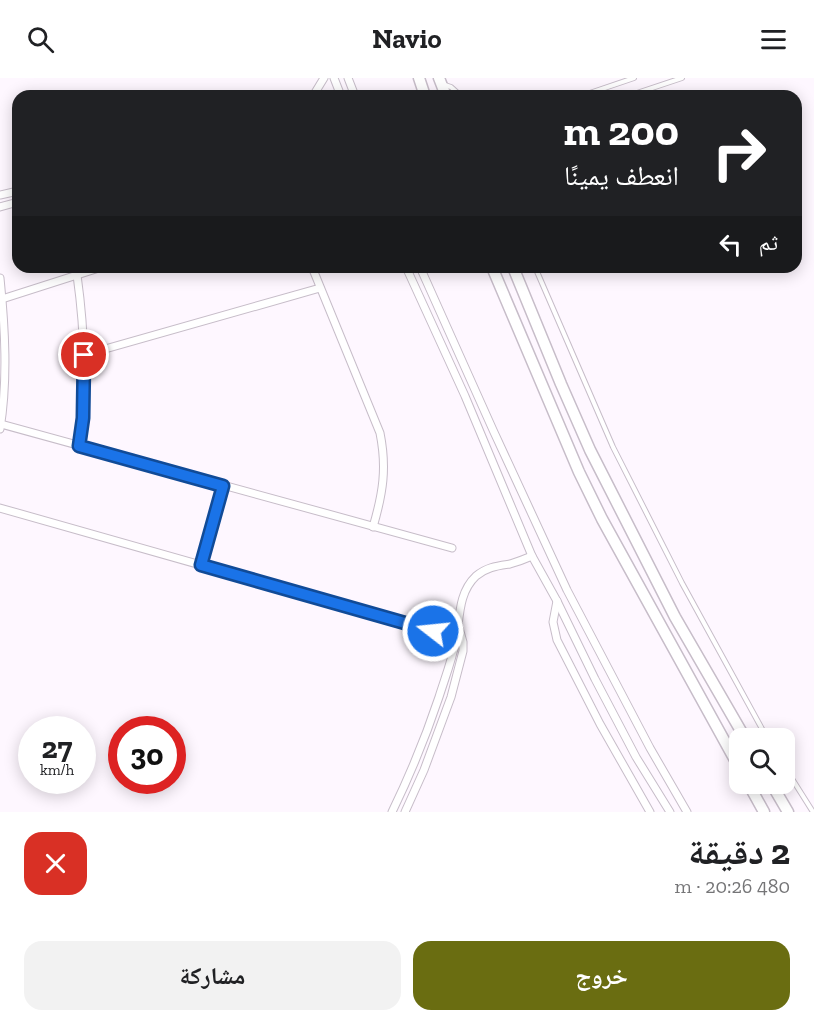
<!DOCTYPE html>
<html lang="ar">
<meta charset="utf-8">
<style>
:root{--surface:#fff;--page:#f2f2f2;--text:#202124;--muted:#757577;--accent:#6a6d11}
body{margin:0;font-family:"Zilla Slab","Noto Naskh Arabic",serif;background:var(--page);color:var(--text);direction:rtl;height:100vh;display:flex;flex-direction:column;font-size:22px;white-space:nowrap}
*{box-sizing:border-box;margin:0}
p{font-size:20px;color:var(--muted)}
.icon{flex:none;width:33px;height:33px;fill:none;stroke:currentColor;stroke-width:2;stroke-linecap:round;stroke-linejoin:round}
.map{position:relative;height:734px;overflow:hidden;direction:ltr}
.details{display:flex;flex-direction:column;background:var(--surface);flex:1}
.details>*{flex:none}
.hud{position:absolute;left:12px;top:12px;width:790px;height:183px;border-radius:18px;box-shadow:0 3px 15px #0003;direction:rtl;background:#202124;color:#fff;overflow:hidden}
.fabs{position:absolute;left:729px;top:650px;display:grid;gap:12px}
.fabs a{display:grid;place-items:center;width:66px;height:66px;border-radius:12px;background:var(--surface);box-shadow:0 3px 15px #0003;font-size:30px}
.speed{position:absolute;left:18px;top:638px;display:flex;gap:12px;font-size:30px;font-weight:700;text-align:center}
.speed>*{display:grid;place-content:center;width:78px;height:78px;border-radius:50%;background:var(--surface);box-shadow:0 3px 15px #0003;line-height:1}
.speed small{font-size:15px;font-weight:400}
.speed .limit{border:9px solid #d22;background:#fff;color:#111}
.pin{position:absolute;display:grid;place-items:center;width:51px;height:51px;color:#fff;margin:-26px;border:3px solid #fff;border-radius:50%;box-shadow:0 2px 6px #0007}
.me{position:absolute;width:66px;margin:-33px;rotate:286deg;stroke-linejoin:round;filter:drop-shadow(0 0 4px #0008)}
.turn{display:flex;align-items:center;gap:21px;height:126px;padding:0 24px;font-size:27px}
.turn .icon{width:78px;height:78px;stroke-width:2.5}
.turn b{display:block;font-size:42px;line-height:51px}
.then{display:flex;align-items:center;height:57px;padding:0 24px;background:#0003;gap:12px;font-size:22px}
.round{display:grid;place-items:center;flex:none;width:63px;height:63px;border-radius:18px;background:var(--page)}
.overview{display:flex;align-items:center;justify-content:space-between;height:102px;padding:0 24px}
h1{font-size:36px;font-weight:700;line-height:45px}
.primary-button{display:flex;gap:12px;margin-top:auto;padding:12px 24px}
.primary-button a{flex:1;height:69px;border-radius:18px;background:var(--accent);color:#fff;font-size:24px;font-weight:700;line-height:69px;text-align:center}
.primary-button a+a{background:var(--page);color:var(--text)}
header{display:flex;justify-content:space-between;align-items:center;height:78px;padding:0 24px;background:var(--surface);font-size:27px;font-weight:700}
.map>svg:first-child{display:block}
</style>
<header><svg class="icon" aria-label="menu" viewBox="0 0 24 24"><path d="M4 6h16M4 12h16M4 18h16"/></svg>Navio<svg class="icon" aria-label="search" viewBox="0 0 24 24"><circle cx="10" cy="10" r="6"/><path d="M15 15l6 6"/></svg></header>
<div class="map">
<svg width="814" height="734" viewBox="0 0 814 734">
<rect width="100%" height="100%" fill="#fef7ff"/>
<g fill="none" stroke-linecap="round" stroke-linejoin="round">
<!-- lane casing -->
<g stroke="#c7bdc9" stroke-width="6">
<g id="lane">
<polyline points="445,7 451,9 461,18"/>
<polyline points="581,18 634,0"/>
<polyline points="628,18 682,0"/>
<polyline points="535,189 613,369 682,505 767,660"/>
<polyline points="784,688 813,734"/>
</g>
</g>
<!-- street casing -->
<g stroke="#c7bdc9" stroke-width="9">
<g id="street">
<polyline points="334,0 341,18"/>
<polyline points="348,0 355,18"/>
<polyline points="313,18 324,0"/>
<polyline points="0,117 18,113"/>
<polyline points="0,129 18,124"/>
<path d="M312 189 380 355C387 390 383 415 373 449"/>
<polyline points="406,189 465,318 532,478 557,523 595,601 636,679 670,734"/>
<polyline points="420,189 493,352 567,512 650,670 687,734"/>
<path d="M77 197C85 254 87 311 79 368"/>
<path d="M0 200C5 250 8 302 0 351"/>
<polyline points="2,221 102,189"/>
<polyline points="84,277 320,210"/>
<polyline points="1,346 452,470"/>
<polyline points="0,430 433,553"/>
<polyline points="201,487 223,408"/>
<polyline points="557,523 553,544 557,562 600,646 650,734"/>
<path d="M392 734C410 697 426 658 439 619 445 600 452 582 456 562 460 540 458 515 476 498 487 489 497 488 510 486 517 484 525 481 532 478"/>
<polyline points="405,734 424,692 451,619 463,573 463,564 459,550"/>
</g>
</g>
<!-- secondary casing -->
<g stroke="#c7bdc9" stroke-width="13">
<g id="secondary">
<polyline points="419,0 425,18"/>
<polyline points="439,0 446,18"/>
<polyline points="492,189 579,394 602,441 740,691"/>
<polyline points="513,189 561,306 590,372 675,539 745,660"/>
<polyline points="748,705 764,734"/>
<polyline points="771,705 788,734"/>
</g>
</g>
<!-- lane -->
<use href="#lane" stroke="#fff" stroke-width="4"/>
<!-- street -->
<use href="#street" stroke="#fff" stroke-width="7"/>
<!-- secondary -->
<use href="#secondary" stroke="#fff" stroke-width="10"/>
</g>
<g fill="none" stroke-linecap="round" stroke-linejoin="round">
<!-- route casing -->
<g stroke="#114b97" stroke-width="15">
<polyline id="route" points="84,277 83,340 79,368 223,408 201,487 433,553"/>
</g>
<!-- route -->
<use href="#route" stroke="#1a73e8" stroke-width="10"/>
</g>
</svg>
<div class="fabs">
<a><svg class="icon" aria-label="search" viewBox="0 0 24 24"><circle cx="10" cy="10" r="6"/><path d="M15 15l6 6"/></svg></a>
</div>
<div class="speed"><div>27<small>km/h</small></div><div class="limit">30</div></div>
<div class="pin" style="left:84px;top:277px;background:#d93025"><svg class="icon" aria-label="arrive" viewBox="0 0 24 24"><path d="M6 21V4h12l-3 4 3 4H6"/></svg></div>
<svg class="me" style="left:433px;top:553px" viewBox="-20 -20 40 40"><circle r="17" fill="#1a73e8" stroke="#fff" stroke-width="3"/><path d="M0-11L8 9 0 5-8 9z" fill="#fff"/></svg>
<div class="hud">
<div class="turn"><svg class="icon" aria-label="right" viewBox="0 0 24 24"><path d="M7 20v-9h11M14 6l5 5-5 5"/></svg><div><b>200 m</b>انعطف يمينًا</div></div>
<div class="then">ثم<svg class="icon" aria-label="left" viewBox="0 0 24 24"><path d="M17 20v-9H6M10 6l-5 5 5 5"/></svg></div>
</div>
</div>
<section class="details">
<div class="overview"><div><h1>2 دقيقة</h1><p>480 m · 20:26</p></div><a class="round" style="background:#d93025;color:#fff"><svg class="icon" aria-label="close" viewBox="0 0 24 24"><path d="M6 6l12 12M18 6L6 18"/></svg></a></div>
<div class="primary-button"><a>خروج</a><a>مشاركة</a></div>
</section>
